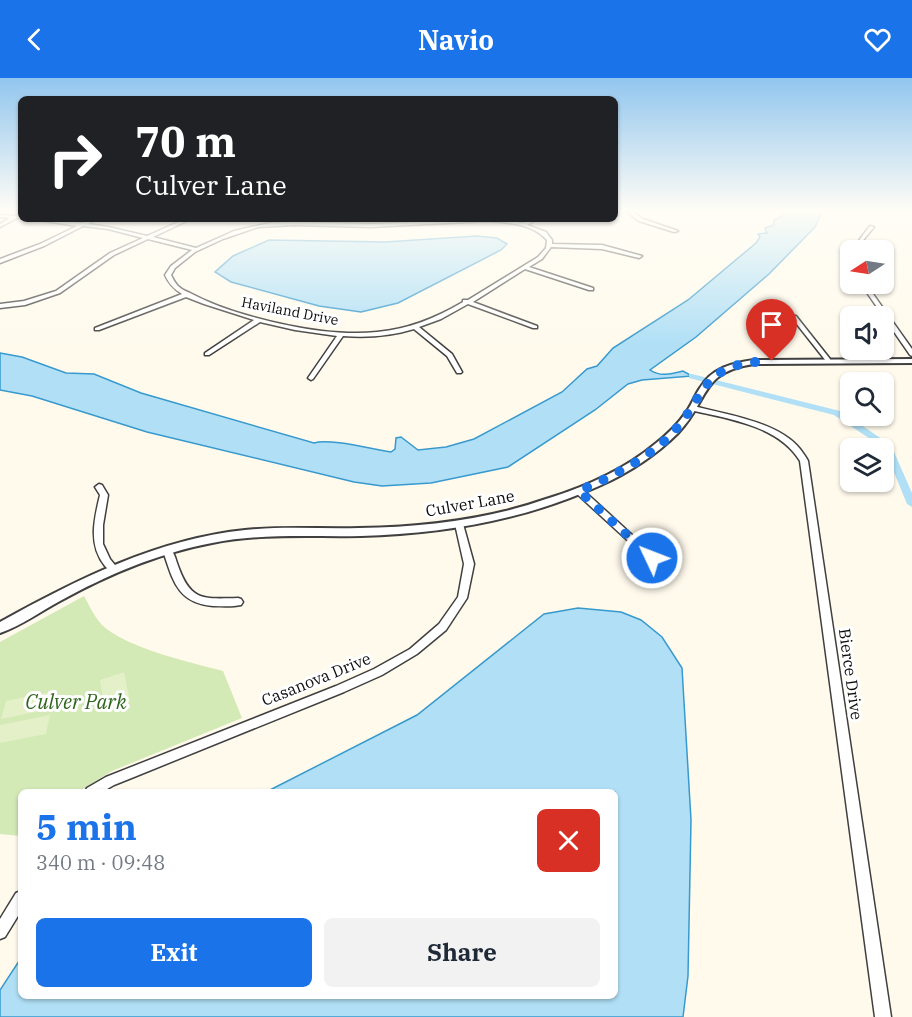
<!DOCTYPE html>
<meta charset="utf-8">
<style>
:root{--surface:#fff;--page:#f2f2f3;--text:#1f2937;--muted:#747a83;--accent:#1a73e8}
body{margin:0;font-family:"IBM Plex Serif",serif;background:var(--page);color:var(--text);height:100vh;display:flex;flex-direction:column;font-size:22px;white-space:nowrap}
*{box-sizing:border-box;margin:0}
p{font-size:20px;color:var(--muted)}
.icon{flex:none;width:33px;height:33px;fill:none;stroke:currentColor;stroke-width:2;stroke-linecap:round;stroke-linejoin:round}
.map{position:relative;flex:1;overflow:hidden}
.panel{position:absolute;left:18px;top:711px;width:600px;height:210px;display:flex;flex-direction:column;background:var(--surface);border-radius:9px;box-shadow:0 2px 4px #0004}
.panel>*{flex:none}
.hud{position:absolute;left:18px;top:18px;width:600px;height:126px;border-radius:9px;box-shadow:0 2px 4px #0004;background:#202124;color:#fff;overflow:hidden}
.needle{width:39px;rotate:258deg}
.controls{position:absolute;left:840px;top:162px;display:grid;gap:12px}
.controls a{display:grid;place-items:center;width:54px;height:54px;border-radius:9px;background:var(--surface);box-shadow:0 2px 4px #0004;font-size:30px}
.pin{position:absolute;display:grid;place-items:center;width:51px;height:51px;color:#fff;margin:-62px -26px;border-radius:50% 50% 50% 0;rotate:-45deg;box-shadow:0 0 6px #0007}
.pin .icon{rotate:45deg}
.me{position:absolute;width:66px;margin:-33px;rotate:313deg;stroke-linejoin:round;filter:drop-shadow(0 0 4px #0008)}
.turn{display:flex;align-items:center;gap:21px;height:126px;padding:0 18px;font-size:27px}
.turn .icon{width:78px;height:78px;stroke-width:2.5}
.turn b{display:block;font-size:42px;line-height:51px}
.round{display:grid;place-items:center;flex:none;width:63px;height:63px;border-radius:9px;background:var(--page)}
.headline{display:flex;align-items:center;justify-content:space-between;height:102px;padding:0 18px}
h1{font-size:36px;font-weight:700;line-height:45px;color:var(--accent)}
.cta{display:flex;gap:12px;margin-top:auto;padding:12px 18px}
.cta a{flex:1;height:69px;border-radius:9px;background:var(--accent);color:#fff;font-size:24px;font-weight:700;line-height:69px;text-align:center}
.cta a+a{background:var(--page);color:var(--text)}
header{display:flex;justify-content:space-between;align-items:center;height:78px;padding:0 18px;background:var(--accent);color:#fff;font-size:27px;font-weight:700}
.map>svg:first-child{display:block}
</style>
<header><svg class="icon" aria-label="back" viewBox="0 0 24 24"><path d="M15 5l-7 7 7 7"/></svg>Navio<svg class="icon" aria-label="heart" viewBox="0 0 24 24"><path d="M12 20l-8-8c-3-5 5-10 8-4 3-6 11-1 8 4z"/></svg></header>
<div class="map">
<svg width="912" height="939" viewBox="0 0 912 939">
<rect width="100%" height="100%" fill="#fffaec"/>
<!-- green -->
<path fill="#d3e9b6" d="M84 518C89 527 94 538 101 546 125 570 190 584 223 593L242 640 112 693 78 714H21V758L0 756V564Z"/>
<!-- pitch -->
<g fill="#e4f0c8">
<polygon points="124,594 130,624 105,633 100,602"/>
<polygon points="55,613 51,631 1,641 6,623"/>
<polygon points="50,637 46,656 0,665 0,647"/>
</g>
<!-- water -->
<g fill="#b1e0f6" stroke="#3799ce" stroke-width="1.5">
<path d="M782 134H822L815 149 769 196 696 259 650 292C660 299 671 296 683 293L692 298 642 302 628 306 595 332 508 389 431 405 382 408 354 404 147 354 32 318 0 312V275L22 279 66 295 94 296 141 315 314 365C329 360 371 371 391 374L395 371 396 360 401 359 418 372 446 369 474 361 562 314 587 291 597 288 613 270 688 222 756 165 760 159 758 156 767 155 765 150 774 147V142L781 139Z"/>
<polygon points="477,158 497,160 507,166 501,172 398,225 361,234 319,228 231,204 215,194 233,178 269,162 385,164"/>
<polygon points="578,530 621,534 641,542 662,559 682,590 691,742 688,898 683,939 0,939 0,912 21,880 21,918 615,918 615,714 266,714 417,637 544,536"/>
</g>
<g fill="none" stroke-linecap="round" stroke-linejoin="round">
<!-- canal -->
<polygon fill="#b1e0f6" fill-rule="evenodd" points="689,296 692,296 840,333 891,367 912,415 912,429 907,426 884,370 834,337 689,300"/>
<!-- minor casing -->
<g stroke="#404040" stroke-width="3">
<g id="minor">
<polygon points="627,134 633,134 643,141 678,153 674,154 639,143"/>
<polygon points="21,135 21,138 0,149 0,146 10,140 0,139 0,137 15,138"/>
<path d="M32 141H46L82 145 90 141H96L88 146 108 149 147 158 185 141H191L153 159 196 170 234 153 270 145 294 144 371 146 495 141 523 145 532 141H538L527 147 546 154 552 162V166L602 167 642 178 639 180 602 171 551 169 542 181 529 189 593 210V212H589L525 191 473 224 537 248V250H533L468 226 441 241 419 249 452 276 462 294 461 295H457L447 278 414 251C391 258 367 260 343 258L313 301 311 302 308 300 337 258 295 252 260 244 209 277H205V275L254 242 204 226 186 219 99 252H95V250L182 216C174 211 169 206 165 197L171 188 192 172 148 161 114 177 60 215 25 227 0 230V226L24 223 56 213 110 175 143 160 108 151 83 148 44 168 0 185V181L40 166 77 148ZM487 143C507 144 533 146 547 162L546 170 538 179 468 222H463V224C436 240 409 251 377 254 359 256 340 255 322 253 281 248 225 234 190 215 186 213 182 212 178 208 175 205 173 201 171 197L175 190 195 174 223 161 258 149 294 147 371 149Z"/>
<polygon points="870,148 874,149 864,161 860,172 856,172 860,161"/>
<polygon points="861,206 866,206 912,271 912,278 910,277"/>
<polygon points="792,238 796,238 830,281 830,283 826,283 792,240"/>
<path d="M690 328H693C725 336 779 344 800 371 803 375 806 379 808 383L891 939H875L800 383C778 347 728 341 690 332Z"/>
<path d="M99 406 102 407 108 417 103 447V466L110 481 119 492 117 494C111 495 110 493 105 488 88 467 94 442 100 417L95 409Z"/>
<polygon points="579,410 582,411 655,478 657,480 655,482 649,482 576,415 575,413 576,411"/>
<polygon points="459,443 463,446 474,486 467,520 446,552 417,576 382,597 344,614 134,699 114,707 102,714 85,714 87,710 106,699 336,608 374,591 410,571 439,546 458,519 464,486 455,446"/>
<path d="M168 470C174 473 175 479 177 485 190 523 201 521 238 520L241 521 243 524 241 527C232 529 222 528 213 528 177 525 173 502 163 473Z"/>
<polygon points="21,813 21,833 5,859 0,861 0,841 16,815"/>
</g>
</g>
<!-- tertiary casing -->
<g stroke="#404040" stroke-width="4">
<path id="tertiary" d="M912 281V285L754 286C699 294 710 322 678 355 655 378 628 395 599 408 524 442 443 456 361 458 311 459 261 455 212 465 159 475 107 497 60 523 41 533 21 548 0 555V544C76 502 157 461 245 452 283 448 321 451 359 450 423 449 486 442 546 421 585 409 624 392 655 366 667 357 678 346 687 333 692 326 695 317 700 310 712 290 732 285 754 282Z"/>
</g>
<!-- minor -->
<use href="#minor" fill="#fff" fill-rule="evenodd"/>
<!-- tertiary -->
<use href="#tertiary" fill="#fff" fill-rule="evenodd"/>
</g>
<!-- sky -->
<linearGradient id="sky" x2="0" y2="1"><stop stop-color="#92c6ee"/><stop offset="0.5" stop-color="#fffdf6"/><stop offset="1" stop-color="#fffdf6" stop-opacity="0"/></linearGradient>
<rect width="912" height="266" fill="url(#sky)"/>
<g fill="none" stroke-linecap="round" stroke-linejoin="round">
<!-- route -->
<path stroke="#1a73e8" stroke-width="10" stroke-dasharray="0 18" d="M652 480 579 413C608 400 638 386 662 365 711 322 692 285 772 283"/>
</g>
<g text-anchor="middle" stroke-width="6" stroke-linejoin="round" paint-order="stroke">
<!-- far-street labels -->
<g font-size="14" fill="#0d0d0d" stroke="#fff">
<text transform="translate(290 233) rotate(11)" y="5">Haviland Drive</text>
</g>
<!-- street labels -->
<g font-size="16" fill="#0d0d0d" stroke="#fff">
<text transform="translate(470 425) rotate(-10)" y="6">Culver Lane</text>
<text transform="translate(851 596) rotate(82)" y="6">Bierce Drive</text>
<text transform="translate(316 601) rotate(-22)" y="6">Casanova Drive</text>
</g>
<!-- near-park labels -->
<g font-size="20" font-style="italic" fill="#2f641d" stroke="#fff">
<text x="76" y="631">Culver Park</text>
</g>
</g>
</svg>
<div class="controls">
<a><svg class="needle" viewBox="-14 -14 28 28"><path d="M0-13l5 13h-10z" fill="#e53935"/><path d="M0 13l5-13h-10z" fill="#747a83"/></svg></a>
<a><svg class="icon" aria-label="sound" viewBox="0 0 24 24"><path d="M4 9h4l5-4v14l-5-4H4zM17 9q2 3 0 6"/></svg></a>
<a><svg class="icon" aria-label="search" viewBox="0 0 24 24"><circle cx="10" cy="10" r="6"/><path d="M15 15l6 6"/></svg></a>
<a><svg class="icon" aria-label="layers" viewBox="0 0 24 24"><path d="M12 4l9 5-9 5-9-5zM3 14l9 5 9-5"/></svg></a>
</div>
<div class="pin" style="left:772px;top:283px;background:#d93025"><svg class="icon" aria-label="arrive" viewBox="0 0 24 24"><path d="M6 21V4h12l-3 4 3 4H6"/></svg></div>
<svg class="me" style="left:652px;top:480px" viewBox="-20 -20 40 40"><circle r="17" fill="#1a73e8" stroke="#fff" stroke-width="3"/><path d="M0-11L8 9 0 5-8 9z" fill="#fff"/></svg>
<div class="hud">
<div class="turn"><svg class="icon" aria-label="right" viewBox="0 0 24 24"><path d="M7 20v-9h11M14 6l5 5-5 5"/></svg><div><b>70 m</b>Culver Lane</div></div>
</div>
<section class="panel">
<div class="headline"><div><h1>5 min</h1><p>340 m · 09:48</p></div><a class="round" style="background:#d93025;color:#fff"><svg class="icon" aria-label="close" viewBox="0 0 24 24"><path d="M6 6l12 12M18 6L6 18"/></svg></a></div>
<div class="cta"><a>Exit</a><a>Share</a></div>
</section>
</div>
